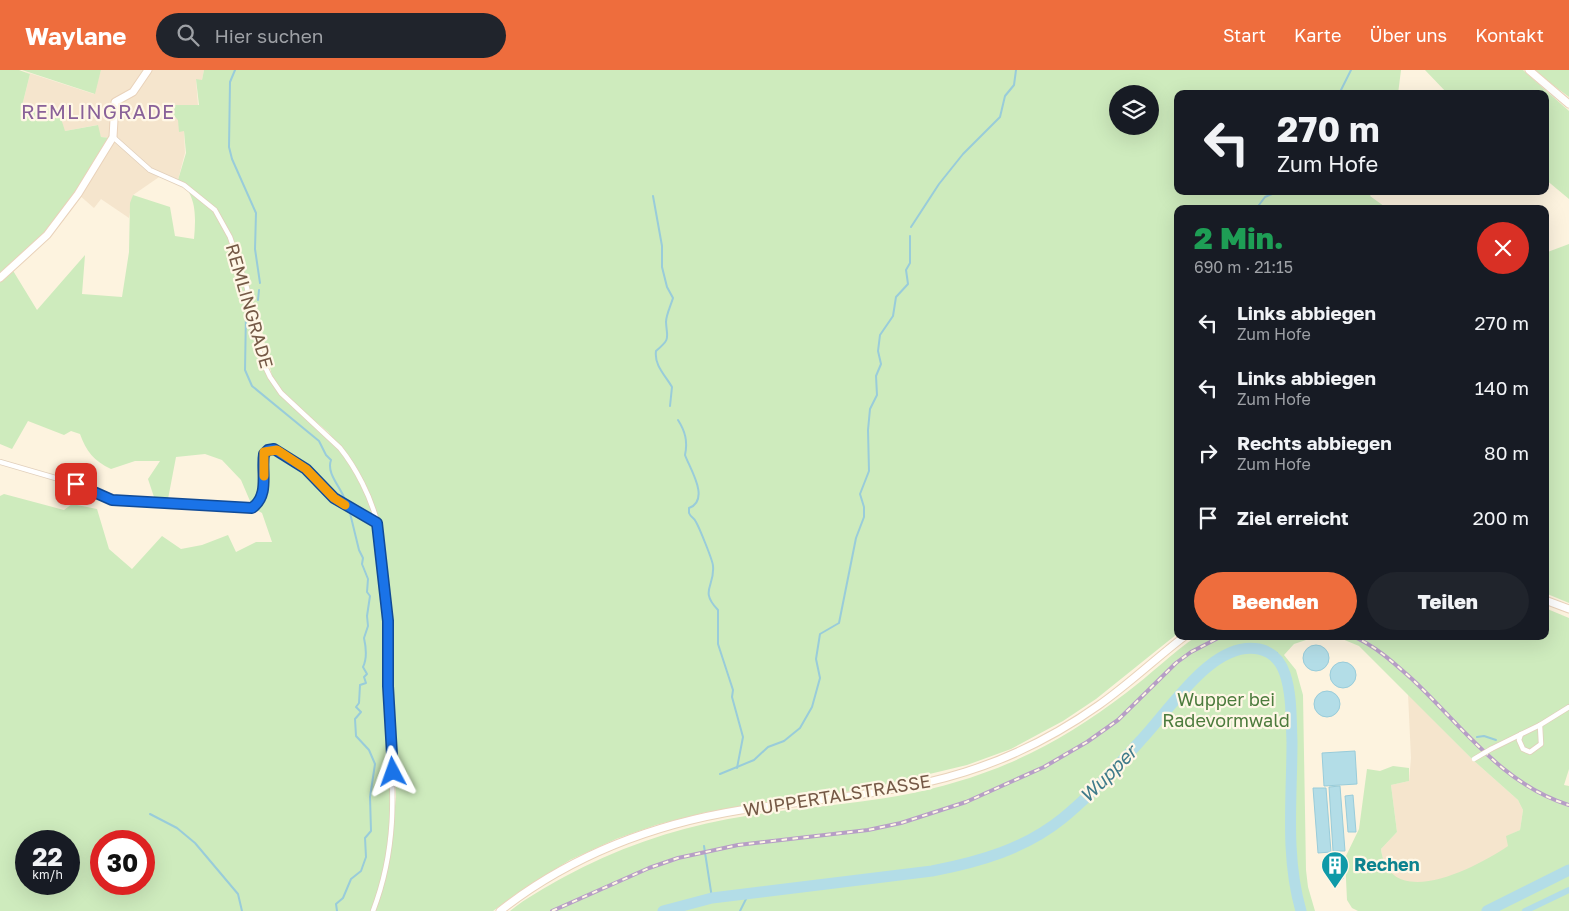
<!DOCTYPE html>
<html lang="de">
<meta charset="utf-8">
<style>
:root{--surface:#171b24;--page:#20242c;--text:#f1f3f6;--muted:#9ea1a6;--accent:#ee6d3d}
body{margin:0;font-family:"Golos Text",sans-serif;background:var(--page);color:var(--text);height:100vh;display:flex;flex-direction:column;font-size:19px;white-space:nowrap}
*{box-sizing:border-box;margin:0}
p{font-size:16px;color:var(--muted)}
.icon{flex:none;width:28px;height:28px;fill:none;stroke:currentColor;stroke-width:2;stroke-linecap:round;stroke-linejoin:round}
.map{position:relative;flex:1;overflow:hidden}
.details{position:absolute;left:1174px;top:135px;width:375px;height:435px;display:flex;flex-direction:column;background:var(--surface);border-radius:10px;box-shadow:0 5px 20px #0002}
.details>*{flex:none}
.banner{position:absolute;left:1174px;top:20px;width:375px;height:105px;border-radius:10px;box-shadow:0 5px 20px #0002;background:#171b24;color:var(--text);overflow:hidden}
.tools{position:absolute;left:1109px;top:15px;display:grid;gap:10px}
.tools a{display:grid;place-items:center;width:50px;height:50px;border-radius:50%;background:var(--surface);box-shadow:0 5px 20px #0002;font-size:25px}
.speed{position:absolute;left:15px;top:760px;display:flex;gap:10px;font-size:25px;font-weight:700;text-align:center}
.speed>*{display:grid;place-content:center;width:65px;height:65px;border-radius:50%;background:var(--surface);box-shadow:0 5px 20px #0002;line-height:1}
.speed small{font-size:12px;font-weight:400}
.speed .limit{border:8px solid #d22;background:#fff;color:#111}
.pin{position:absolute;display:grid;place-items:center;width:42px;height:42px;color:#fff;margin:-21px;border-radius:10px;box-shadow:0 2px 8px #0006}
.me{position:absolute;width:55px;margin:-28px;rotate:356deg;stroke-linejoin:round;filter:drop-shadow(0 0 4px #0008)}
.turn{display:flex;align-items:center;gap:18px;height:105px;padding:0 20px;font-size:22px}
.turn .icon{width:65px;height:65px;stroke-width:2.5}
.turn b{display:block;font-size:35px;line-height:42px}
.round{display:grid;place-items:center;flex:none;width:52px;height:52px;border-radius:26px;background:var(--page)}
.head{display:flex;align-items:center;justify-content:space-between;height:85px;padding:0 20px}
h1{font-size:30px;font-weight:800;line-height:38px;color:#1e9e55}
.action{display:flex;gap:10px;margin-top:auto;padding:10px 20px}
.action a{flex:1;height:58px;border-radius:30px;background:var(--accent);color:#fff;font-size:20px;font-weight:800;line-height:58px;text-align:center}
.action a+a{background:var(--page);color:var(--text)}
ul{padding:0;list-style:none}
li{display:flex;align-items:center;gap:15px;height:65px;padding:0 20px}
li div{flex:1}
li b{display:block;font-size:19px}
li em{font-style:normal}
header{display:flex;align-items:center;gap:30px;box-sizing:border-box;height:70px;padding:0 25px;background:var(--accent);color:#fff}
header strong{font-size:24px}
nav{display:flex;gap:28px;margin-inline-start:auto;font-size:18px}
.search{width:350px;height:45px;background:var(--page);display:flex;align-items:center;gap:12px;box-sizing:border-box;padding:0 18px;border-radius:28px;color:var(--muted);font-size:19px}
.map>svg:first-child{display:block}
</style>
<header>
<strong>Waylane</strong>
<div class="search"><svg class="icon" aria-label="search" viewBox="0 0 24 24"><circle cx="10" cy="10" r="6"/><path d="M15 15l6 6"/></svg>Hier suchen</div>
<nav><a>Start</a><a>Karte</a><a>Über uns</a><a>Kontakt</a></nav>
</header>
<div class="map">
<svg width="1569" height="841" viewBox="0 0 1569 841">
<rect width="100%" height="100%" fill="#fdf3df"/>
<!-- residential -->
<g fill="#f5e5cd">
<polygon points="101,0 204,0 202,10 196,10 198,35 173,35 172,45 179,50 179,61 184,61 185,83 178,110 162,105 133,125 129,148 101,129 94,138 78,124 111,68 101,67 97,55 65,61 22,36 30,4 23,1 94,24"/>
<polygon points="1408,624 1473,690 1518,730 1523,740 1520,760 1507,766 1510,775 1467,805 1438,820 1421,825 1399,818 1393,813 1387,806 1384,796 1381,779 1397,762 1391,715 1409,711 1411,688"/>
</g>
<!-- green -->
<g fill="#ceebbd" fill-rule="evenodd">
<polygon points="0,0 19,0 30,4 22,36 58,39 65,61 98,55 101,67 111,68 77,123 40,169 0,204"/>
<polygon points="22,0 101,0 95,24"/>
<path d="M204 0H1401L1398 24H1178V121H1373L1370 126 1388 139H1178L1177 564 1096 629 1063 651 1011 679 967 695 867 719 707 742 656 755 616 769 570 790 516 824 493 841H374L389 793 396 727 390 616V546L377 453 386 519 391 673V770L373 841H0V426L4 424 64 440 72 434 97 439 109 479 132 499 162 466 181 479 202 475 228 465 236 482 256 472H272L262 443 253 438 241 410 222 390 205 384 176 387 168 429 155 430 148 409 160 391H135L111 399C94 391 86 381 80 364L71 361 64 365 28 351 12 379 0 374V208L12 199 37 240 85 185 82 224 122 227 129 182 130 133 133 125 170 137 175 166 194 169C196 147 197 124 178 110L186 83 184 61 179 62 178 50 172 44 173 35H199L196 9 202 10ZM1118 24H1150V56H1118ZM251 230 253 234 256 233 273 311 282 323 328 362 348 386 274 315 261 287ZM26 771H69V814H26ZM101 771H144V814H101Z"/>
<polygon points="1425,0 1523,0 1569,41 1569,129 1545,109 1545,24 1448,24"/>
<polygon points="1533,0 1569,0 1569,27"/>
<polygon points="1569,174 1569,533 1545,523 1545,183"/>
<path d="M1545 538 1569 548V699L1564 715 1569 716V841H1358L1352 838 1347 830 1345 788 1359 759 1367 699 1380 701 1393 696 1409 698V711L1391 715 1397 762 1381 779C1389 841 1471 801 1508 776L1506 766 1520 760 1523 740 1518 730 1473 690 1359 576 1335 566H1545Z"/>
<path d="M1197 566H1312L1309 569 1294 574 1284 585 1296 600 1303 625 1306 800 1308 817 1315 841H510C526 828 546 817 564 807 615 779 670 760 728 749 803 735 882 735 956 712 1019 694 1074 663 1126 623 1150 605 1172 583 1197 566Z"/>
</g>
<!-- water -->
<g fill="#b3dde7" stroke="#99ccda">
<circle cx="1316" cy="588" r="13"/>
<circle cx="1343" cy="605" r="13"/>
<circle cx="1327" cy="634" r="13"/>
<polygon points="1355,681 1357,714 1324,716 1322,683"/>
<polygon points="1340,716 1345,781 1333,781 1329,717"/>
<polygon points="1313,718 1326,718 1331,782 1318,783"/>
<polygon points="1353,725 1356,762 1348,762 1345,726"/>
<polygon points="1342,785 1343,809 1332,810 1330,786"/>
</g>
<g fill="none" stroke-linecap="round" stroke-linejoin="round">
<!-- stream -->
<g stroke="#99ccda" stroke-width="2">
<polyline points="235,0 230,12 229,77 232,89 256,143 255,179 260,213"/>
<polyline points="1339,24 1351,0"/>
<path d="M653 126 662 176V197L667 217 673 228C671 235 666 245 666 252 667 269 671 268 656 281 654 295 665 305 672 317L670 336"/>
<polyline points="1256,139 1265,127 1279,121"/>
<polyline points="911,157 939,114 963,84 1000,47 1005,26 1014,15 1016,0"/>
<polyline points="258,230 259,220"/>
<path d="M246 242 245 300 252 316 319 371 326 385 331 390C326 404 341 417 345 430"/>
<path d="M678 350C685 361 688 371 685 385 689 397 711 430 689 438V443C691 448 694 447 696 452 699 457 713 491 713 496 715 517 699 520 718 540V574L733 620 732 627 743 667 737 698"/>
<polyline points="1274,586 1277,583"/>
<polyline points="1477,667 1484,666 1496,670"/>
<polyline points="720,704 754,690 768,677 784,671 800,658 812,637 820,608 816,589 820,564 839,553 856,468 864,447 864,437 860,424 869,401 868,360 870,339 877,325 876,306 881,294 878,281 880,265 893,246 896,227 908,214 906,200 910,193 910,166"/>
<polyline points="150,744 177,758 195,773 238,824 242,841"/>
<polyline points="704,776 712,828"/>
<path d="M337 841 336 834 343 828 351 809 361 801 366 787 365 768 371 761 370 727 375 694 369 680 356 666 355 649 361 642 356 637 359 633 360 615 366 613 364 607 367 604 363 597C367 589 366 577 364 568L368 556 367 546 370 526 367 522 368 509 362 494 363 488 359 480 350 443"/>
<polyline points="740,841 749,823"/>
</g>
<!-- canal -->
<polyline stroke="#b3dde7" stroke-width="6" points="1525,841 1569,820"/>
<!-- river -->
<g stroke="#b3dde7" stroke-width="11">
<path d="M663 841 712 828 932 801C979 792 1025 779 1063 748 1091 725 1117 697 1141 670 1170 640 1212 570 1259 579 1273 582 1281 592 1285 604 1292 625 1291 650 1292 672 1292 728 1285 786 1301 841"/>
<polyline points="1487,841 1569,800"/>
</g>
<!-- street casing -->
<g stroke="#e1cfbb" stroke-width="6">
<g id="street">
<path d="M113 67 150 100 184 115 215 140 230 167 247 218 261 288 270 307 281 323 340 378C356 398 371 427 377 452 389 506 387 561 388 615 390 696 403 763 373 841"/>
<polyline points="0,392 76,414 112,430 252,437 262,425 263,384 268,380 274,379 306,399 334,428 377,453"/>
<polyline points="1521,664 1519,670 1523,679 1530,682 1541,674 1540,655"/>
<polyline points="1491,679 1540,655 1569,637"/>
</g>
</g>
<!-- secondary casing -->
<g stroke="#e9d2ba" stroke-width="9">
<g id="secondary">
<polyline points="1529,0 1569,34"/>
<polyline points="0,208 47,165 78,124 113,67 115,32 133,22 148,0"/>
<polyline points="1545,530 1569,539"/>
<path d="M500 841C570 786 654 754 741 740 816 729 892 725 965 702 1013 687 1058 664 1099 635 1129 614 1156 588 1185 566"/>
</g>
</g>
<!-- street -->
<use href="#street" stroke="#fff" stroke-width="4.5"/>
<!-- secondary -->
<use href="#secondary" stroke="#fff" stroke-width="7"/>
<!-- rail casing -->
<g stroke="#b69ec6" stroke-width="4">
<g id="rail">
<path d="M1352 566C1376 576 1394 593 1413 610 1462 656 1503 715 1569 735"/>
<polyline points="552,841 649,798 678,788 738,775 868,760 901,753 966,732 1044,697 1087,672 1118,650 1176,593 1191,582 1222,566"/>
</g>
</g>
<!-- rail -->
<use href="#rail" stroke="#fff7e6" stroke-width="2" stroke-dasharray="5.5" stroke-linecap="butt"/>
<!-- street-bridge casing -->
<g stroke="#e1cfbb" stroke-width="6" stroke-linecap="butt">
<polyline id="street-bridge" points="1474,689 1491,679"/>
</g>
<!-- street-bridge -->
<use href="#street-bridge" stroke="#fff" stroke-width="4.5"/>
</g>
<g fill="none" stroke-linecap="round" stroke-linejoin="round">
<!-- route casing -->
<g stroke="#114b97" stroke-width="12">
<path id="route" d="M76 414 112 430 252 438C270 425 261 402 264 384L268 380 274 379 306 399 334 428 377 453 388 551V616L393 702"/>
</g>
<!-- route -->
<use href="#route" stroke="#1a73e8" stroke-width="9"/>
<!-- slow -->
<polyline stroke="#f59e0b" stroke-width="9" points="264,406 264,382 277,380 306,399 334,428 345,435"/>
</g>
<!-- icons -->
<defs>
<g id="building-pin" transform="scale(1.4375)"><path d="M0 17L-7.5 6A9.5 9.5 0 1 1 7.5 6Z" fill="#0f9aa8" stroke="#fff7e6"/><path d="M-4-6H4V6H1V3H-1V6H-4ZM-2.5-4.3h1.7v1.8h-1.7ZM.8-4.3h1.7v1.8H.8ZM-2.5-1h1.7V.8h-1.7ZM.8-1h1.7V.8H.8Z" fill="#fff"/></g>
</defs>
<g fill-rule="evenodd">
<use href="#building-pin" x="1335" y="795"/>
</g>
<g text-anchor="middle" stroke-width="4.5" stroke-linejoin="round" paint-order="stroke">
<!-- street labels -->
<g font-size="18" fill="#755946" stroke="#fff7e6">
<text transform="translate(249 236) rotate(74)" y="6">REMLINGRADE</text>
<text transform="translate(837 726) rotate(-9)" y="6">WUPPERTALSTRASSE</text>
</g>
<!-- park labels -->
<g font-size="18" fill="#4c7b3d" stroke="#fff7e6">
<text x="1226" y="636">Wupper bei<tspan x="1226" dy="21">Radevormwald</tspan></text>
</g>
<!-- culture labels -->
<g font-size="18" font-weight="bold" fill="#0d838f" stroke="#fff7e6" text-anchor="start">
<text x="1354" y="801">Rechen</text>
</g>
<!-- water labels -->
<g font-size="19" font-style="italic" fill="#3e7a8a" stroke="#fff7e6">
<text transform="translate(1108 704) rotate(-45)" y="7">Wupper</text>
</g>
<!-- quarter labels -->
<g font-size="20" letter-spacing="1" fill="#896199" stroke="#fff7e6">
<text x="98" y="49">REMLINGRADE</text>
</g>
</g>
</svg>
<div class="tools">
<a><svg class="icon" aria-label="layers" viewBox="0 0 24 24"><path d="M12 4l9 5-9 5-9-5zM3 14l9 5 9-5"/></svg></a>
</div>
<div class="speed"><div>22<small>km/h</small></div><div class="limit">30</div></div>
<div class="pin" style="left:76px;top:414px;background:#d93025"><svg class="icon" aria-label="arrive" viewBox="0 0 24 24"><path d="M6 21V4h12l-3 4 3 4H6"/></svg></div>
<svg class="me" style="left:393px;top:702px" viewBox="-20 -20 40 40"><path d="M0-17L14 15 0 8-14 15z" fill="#1a73e8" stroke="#fff" stroke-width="4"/></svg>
<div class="banner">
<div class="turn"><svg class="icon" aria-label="left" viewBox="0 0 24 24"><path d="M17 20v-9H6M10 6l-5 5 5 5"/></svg><div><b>270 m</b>Zum Hofe</div></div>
</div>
<section class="details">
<div class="head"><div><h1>2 Min.</h1><p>690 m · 21:15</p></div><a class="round" style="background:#d93025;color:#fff"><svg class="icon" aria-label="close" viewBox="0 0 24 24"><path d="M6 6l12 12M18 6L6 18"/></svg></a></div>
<ul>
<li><svg class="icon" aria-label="left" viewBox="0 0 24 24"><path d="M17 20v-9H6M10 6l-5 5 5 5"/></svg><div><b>Links abbiegen</b><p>Zum Hofe</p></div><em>270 m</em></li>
<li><svg class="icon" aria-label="left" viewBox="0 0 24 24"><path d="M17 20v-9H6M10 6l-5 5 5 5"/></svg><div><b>Links abbiegen</b><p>Zum Hofe</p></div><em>140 m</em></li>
<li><svg class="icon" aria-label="right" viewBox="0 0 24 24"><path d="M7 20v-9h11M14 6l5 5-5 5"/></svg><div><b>Rechts abbiegen</b><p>Zum Hofe</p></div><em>80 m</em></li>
<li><svg class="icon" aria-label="arrive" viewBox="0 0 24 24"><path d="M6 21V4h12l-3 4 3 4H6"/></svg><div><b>Ziel erreicht</b></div><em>200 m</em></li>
</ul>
<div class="action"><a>Beenden</a><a>Teilen</a></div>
</section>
</div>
